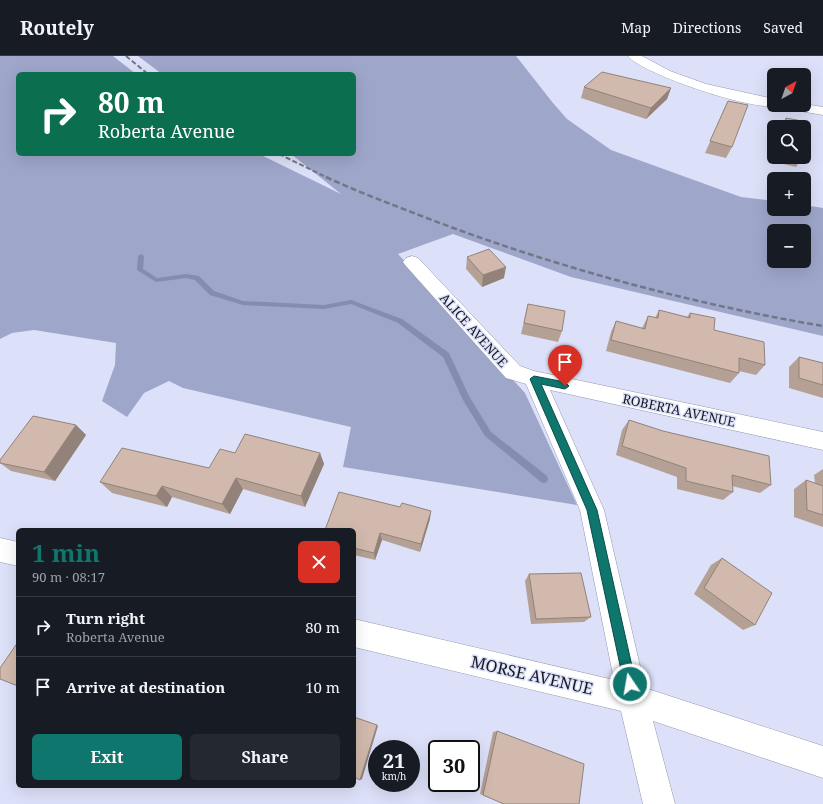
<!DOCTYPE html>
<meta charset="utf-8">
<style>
:root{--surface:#171b24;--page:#242831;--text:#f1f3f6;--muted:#9ea1a6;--line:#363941;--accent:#0f766e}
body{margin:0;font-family:"Noto Serif",serif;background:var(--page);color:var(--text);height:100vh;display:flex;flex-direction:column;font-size:15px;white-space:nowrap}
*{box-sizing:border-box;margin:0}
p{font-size:13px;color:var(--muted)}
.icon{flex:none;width:22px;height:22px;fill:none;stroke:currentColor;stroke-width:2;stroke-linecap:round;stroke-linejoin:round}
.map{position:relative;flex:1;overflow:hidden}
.panel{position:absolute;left:16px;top:472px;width:340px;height:260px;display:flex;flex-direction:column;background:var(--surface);border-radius:6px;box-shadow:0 4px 16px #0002}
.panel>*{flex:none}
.guide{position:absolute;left:16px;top:16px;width:340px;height:84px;border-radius:6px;box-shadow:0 4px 16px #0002;background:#0b6e4f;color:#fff;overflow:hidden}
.needle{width:26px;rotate:40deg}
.fabs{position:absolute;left:767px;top:12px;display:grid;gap:8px}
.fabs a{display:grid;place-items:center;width:44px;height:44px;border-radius:6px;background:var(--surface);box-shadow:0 4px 16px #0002;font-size:20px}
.speed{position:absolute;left:368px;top:684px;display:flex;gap:8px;font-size:20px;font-weight:700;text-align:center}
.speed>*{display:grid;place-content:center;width:52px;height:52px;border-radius:50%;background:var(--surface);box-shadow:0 4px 16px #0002;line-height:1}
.speed small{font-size:10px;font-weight:400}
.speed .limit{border:2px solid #111;border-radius:6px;background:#fff;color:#111}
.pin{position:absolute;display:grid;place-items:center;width:34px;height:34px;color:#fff;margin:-41px -17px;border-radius:50% 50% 50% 0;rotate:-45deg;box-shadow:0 0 4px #0007}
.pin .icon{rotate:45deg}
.me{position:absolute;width:44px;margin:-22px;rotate:348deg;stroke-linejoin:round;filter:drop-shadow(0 0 3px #0008)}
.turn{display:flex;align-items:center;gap:14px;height:84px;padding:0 16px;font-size:18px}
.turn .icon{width:52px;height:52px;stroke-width:2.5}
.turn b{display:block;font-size:28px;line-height:34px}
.round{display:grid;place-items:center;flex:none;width:42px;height:42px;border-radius:6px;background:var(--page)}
.headline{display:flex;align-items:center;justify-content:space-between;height:68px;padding:0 16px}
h1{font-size:24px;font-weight:700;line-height:30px;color:var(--accent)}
.primary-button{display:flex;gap:8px;margin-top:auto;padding:8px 16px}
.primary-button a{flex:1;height:46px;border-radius:6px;background:var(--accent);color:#fff;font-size:16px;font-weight:700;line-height:46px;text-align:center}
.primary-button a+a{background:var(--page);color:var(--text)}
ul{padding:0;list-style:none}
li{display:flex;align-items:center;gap:12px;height:60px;padding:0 16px;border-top:1px solid var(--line)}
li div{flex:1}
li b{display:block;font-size:15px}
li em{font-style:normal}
header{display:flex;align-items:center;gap:24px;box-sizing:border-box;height:56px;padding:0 20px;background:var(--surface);border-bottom:1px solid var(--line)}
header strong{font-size:19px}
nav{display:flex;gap:22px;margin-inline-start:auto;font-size:14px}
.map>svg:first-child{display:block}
</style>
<header>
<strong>Routely</strong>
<nav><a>Map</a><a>Directions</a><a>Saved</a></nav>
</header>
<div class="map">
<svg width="823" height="748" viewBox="0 0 823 748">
<rect width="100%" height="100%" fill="#dce1f9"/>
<!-- forest -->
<path fill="#9ea6ca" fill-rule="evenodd" d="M0 0H113L136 18H18V98H259L341 138 291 98H354V18H162L138 0H516L553 47 567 63 611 94 741 141 774 145V153H804V149L823 152V280L571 221 453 178 398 198 525 337 577 449 343 411 351 371 183 332 169 325 144 337 127 361 102 345 115 309 116 287 34 274 12 277 0 283ZM774 175H804V205H774Z"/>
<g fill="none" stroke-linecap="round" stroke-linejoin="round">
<!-- stream -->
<polygon fill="#858cb0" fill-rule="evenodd" points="141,198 144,200 143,213 157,222 186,218 199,220 214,235 243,245 324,249 351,244 402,263 449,297 469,340 491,376 547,420 548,423 547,426 544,427 541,426 485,380 463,344 443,301 398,267 351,248 324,253 243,249 210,239 195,224 186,222 156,226 137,214 138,200"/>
<!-- minor casing -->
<g stroke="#9397ad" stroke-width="1">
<g id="minor">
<path d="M628 0H642L670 15 706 28 774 43V49H779C761 58 641 18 628 0Z"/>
<polygon points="804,48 823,51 823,59 788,53 782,49"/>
<polygon points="412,200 418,202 520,310 534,315 823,376 823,394 550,334 604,454 645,632 823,690 823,722 653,665 675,748 643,748 621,655 354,591 354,563 614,624 580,454 526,328 506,322 406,210 403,206 406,202"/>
<polygon points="0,482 18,486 18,510 0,506"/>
</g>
</g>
<!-- minor -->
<use href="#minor" fill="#fff" fill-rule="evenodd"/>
<!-- rail-far1 -->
<g stroke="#737686" stroke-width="2" stroke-dasharray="5 2.5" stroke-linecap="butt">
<polyline points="126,0 148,18"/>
<polyline points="279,98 328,122"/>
</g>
<!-- rail -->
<path stroke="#737686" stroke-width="2.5" stroke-dasharray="6 3" stroke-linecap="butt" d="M326 121C358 136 391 148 424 161 552 210 687 247 823 270"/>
</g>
<!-- wall -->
<g fill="#b4a095">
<polygon points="584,31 671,32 667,43 646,63 581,42"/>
<polygon points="728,45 732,91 726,102 705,97"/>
<polygon points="786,62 804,71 781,71"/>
<polygon points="775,101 802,101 796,111 775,106"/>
<polygon points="467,201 504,222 482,231 466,213"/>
<polygon points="528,248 562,275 558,286 521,278"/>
<polygon points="659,254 687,261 690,257 714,274 765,309 756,319 739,315 739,317 730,327 606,295 611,276 616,265 642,272 648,260 655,262"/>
<polygon points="799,301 823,307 823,342 789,332 789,311"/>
<polygon points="629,364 771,429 760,437 732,430 733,436 723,444 677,433 677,421 616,399 622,374"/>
<polygon points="76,369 86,379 55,425 11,415 0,407 0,404"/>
<polygon points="320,397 324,408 305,451 243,433 230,458 172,441 167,451 112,437 100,426"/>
<polygon points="823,413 823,471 794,461 794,433 806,424 815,427 814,419"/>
<polygon points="430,463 420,496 382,484 375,504 354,499 354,474"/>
<polygon points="722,502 755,569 743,574 694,538 711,509"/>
<polygon points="529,518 591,561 584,566 531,568 525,525"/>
<polygon points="497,675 504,748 480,738 493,676"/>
</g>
<!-- shaded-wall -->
<g fill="#928279">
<polygon points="671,32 667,43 646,63 651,52"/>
<polygon points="506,211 504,222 482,231 483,219"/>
<polygon points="76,369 86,379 55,425 44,416"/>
<polygon points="320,397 324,408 305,451 301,440"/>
<polygon points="236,422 243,433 230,458 222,448"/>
<polygon points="162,430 172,441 167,451 156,440"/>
<polygon points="431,455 430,463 420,496 421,488"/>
<polygon points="380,477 382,484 375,504 374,497"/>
<polygon points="377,669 378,670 362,723 360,724"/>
</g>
<!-- building -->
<g fill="#d1baad" stroke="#928279">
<polygon points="602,16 671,32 651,52 584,31"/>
<polygon points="728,45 748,49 732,91 710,85"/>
<polygon points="786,62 807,66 804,95 804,71 785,71"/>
<polygon points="489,193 506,211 483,219 467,201"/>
<polygon points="528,248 565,255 562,275 524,267"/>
<polygon points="659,254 690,262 690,257 715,262 714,274 764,286 765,309 739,302 739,317 611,284 616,265 645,273 648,260 658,262"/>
<polygon points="799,301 823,307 823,329 799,322"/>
<polygon points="33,360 76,369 44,416 0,407 0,404"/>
<polygon points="629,364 663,375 769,400 771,429 732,419 733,436 686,425 686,412 622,390"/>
<polygon points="245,378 320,397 301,440 236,422 222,448 162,430 156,440 100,426 122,392 209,412 220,393 235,397"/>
<polygon points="806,424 823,430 823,459 807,454"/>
<polygon points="339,436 400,451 402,447 431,455 421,488 380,477 374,497 354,492 354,474 325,474"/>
<polygon points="722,502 772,537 755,569 704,532"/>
<polygon points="581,517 591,561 536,563 529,518"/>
<polygon points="18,586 18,630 0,623 0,612"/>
<polygon points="354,661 377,669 360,724 354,721"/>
<polygon points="497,675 584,708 579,748 504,748 483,739"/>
</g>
<!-- route -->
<polygon fill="#0f766e" stroke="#0a4d48" points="534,320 565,326 569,330 565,333 541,328 597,454 636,628 634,633 630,634 625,633 624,628 587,454 530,323"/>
<g text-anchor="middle" stroke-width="3" stroke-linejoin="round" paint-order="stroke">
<!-- street labels -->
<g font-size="13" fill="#171921" stroke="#dce1f9">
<text transform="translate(474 274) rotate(48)" y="5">ALICE AVENUE</text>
<text transform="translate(679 354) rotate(12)" y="5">ROBERTA AVENUE</text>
</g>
<!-- near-street labels -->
<g font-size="16" fill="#171921" stroke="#dce1f9">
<text transform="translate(532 619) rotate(13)" y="6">MORSE AVENUE</text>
</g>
</g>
</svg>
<div class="fabs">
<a><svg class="needle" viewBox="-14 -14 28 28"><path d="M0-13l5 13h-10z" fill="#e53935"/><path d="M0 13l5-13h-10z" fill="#9ea1a6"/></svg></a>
<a><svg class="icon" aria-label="search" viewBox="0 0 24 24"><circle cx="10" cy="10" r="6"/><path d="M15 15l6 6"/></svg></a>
<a>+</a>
<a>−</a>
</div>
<div class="speed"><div>21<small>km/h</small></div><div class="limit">30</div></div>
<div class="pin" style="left:565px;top:330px;background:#d93025"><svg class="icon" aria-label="arrive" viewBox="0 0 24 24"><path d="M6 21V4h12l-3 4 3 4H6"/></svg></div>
<svg class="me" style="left:630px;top:628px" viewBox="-20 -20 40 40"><circle r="17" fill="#0f766e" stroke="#fff" stroke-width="3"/><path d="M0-11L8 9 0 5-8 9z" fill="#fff"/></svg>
<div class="guide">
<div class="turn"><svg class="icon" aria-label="right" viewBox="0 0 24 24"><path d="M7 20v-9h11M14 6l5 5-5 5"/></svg><div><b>80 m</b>Roberta Avenue</div></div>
</div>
<section class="panel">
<div class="headline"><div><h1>1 min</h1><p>90 m · 08:17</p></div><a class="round" style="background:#d93025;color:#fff"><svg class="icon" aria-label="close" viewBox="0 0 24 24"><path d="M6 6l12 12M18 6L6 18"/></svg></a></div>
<ul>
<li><svg class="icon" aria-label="right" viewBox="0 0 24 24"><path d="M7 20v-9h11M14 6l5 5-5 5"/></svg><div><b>Turn right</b><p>Roberta Avenue</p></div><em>80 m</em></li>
<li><svg class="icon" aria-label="arrive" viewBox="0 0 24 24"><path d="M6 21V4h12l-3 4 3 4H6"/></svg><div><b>Arrive at destination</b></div><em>10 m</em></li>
</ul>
<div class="primary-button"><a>Exit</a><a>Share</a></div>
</section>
</div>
